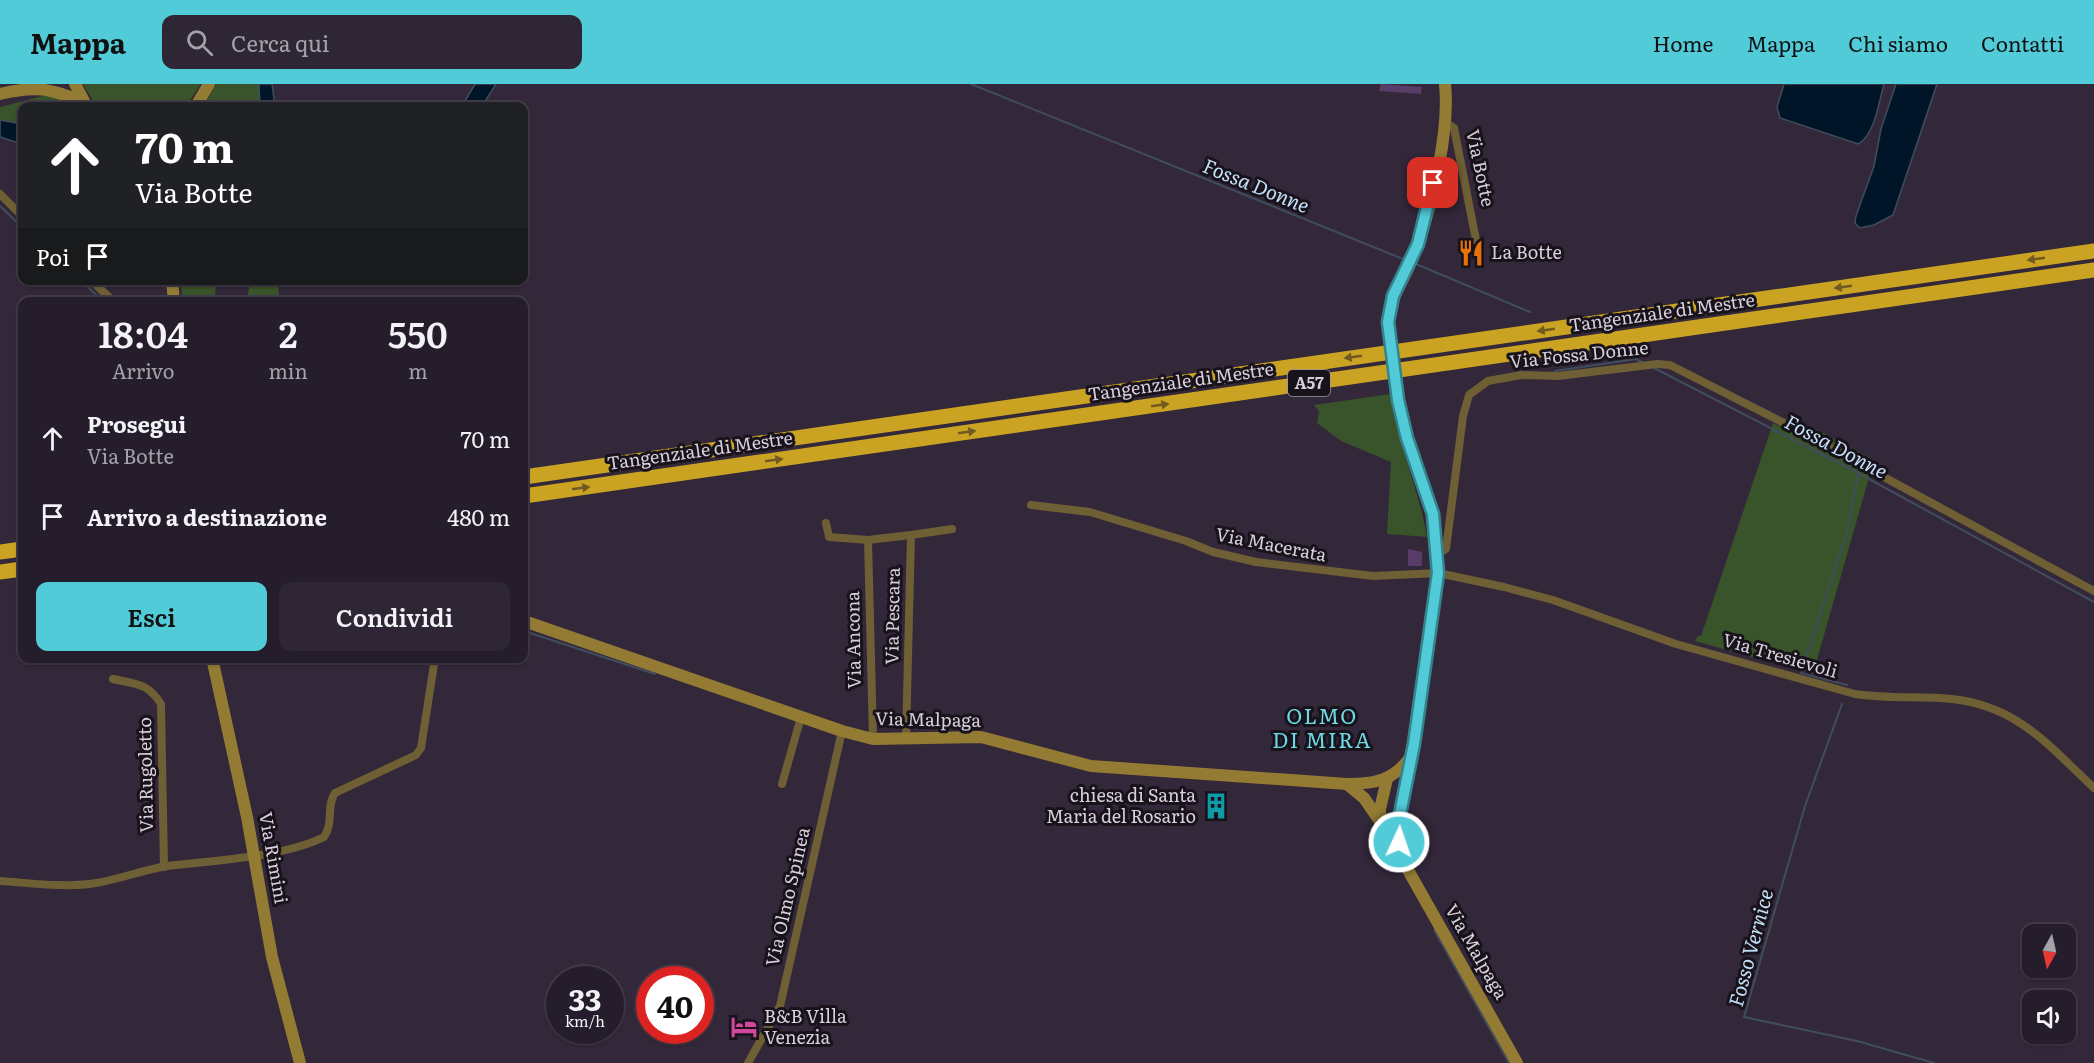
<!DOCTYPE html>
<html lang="it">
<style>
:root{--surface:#261d2c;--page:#2e2634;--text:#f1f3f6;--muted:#a4a2a9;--line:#423b48;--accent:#52cbd9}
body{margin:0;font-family:Literata,serif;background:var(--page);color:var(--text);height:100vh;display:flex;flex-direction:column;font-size:22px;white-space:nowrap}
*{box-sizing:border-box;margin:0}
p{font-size:20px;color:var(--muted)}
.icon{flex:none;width:33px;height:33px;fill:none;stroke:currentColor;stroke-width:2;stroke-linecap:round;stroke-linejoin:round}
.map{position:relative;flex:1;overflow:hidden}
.panel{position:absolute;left:18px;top:213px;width:510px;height:366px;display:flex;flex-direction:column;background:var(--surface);border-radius:12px;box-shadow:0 2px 4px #0004,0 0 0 2px var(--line)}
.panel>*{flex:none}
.hud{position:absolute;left:18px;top:18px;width:510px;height:183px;border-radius:12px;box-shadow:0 2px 4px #0004,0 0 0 2px var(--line);background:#202124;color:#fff;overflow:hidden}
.needle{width:39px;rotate:188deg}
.buttons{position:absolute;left:2022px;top:840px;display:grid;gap:12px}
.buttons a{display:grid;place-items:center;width:54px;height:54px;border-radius:12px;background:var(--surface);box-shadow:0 2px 4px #0004,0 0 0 2px var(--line);font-size:30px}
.speed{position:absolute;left:546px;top:882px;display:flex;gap:12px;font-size:30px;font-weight:700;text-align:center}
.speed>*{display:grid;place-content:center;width:78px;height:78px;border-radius:50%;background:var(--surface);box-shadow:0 2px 4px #0004,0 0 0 2px var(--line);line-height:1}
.speed small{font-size:15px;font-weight:400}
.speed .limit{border:9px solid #d22;background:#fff;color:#111}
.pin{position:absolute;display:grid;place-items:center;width:51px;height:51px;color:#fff;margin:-26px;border-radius:12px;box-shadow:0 3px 9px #0006}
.me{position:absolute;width:66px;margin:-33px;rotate:3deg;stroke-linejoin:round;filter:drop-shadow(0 0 4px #0008)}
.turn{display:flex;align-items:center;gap:21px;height:126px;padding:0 18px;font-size:27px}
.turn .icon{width:78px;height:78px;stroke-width:2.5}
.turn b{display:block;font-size:42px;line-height:51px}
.then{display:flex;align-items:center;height:57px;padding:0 18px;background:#0003;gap:12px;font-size:22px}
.eta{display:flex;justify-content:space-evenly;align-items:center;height:102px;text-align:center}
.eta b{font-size:36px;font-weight:600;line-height:42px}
.primary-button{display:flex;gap:12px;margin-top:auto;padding:12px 18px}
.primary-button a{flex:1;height:69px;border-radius:12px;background:var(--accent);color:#111;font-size:24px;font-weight:600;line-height:69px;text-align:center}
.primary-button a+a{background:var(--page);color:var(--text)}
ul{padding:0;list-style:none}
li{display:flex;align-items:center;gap:18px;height:78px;padding:0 18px}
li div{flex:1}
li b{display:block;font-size:22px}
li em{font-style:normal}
header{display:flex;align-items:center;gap:36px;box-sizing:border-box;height:84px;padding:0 30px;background:var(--accent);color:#111}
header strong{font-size:28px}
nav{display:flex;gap:33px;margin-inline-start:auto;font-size:21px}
.search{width:420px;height:54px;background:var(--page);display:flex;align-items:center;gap:15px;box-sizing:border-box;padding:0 21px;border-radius:12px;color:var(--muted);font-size:22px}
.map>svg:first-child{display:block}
</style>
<header>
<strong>Mappa</strong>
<div class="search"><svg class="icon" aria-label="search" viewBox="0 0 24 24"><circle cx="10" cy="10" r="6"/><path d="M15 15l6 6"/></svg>Cerca qui</div>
<nav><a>Home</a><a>Mappa</a><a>Chi siamo</a><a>Contatti</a></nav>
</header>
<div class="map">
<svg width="2094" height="979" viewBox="0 0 2094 979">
<rect width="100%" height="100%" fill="#33273a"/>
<!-- green -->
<g fill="#39532a">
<polygon points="83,0 201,0 186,22 96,22"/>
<polygon points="216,0 259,0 260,22 204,22"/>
<polygon points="46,11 67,17 76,22 22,22 22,40 0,36 0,23"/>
<polygon points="181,197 217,197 214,217 182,217"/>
<polygon points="250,197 278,197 279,217 247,217"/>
<path d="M1390 310C1397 360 1419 404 1427 453L1387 450 1391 378 1341 357 1317 339 1319 327 1314 321Z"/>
<polygon points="1773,339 1811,356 1816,345 1874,376 1813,590 1695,557 1698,552 1701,552"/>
</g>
<!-- water -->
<g fill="#001527" stroke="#404d5d" stroke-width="1.5">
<polygon points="259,0 272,0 275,22 260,22"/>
<polygon points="475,0 496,0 482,22 462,22"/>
<path d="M1784 0H1884C1879 17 1875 51 1858 60L1780 34 1777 23Z"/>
<polygon points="1896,0 1937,0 1893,131 1874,141 1860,144 1855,139 1856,132 1874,82 1881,45"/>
<polygon points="0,36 22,40 22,60 0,53"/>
</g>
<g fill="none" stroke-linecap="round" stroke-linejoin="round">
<!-- stream -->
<g stroke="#404d5d" stroke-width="2">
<polyline points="971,0 1408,177"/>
<polyline points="0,122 22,143"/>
<polyline points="1416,180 1530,228"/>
<polyline points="81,196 103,218"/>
<polyline points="1654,284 1858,389 2094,518"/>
<polyline points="1555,287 1636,275 1644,279"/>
<polyline points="524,547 655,590"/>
<polyline points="1847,601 1801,589 1847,449 1858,390"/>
<polyline points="1842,620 1805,722 1744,933 1857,957 1934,979"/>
<polyline points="1434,846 1509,979"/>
</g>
</g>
<!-- building -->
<g fill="#593c68">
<polygon points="1381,0 1422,3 1421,10 1379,7"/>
<polygon points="1408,465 1422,468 1422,482 1408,482"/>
<polygon points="1217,709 1225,711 1220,737 1212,735"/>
</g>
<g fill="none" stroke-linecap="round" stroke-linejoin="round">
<!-- street -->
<g stroke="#6e5f35" stroke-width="8">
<polyline points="1446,39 1454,44 1477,161"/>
<polyline points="0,110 22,132"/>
<polyline points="91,196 114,218"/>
<path d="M1031 421 1090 428 1186 457 1213 468 1256 478 1373 492 1438 489 1504 503 1553 516 1676 560 1855 610C1887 615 1920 612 1952 615 2018 622 2049 662 2094 704"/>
<polyline points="826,439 829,453 868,456 873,655"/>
<polyline points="868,456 911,451"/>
<polyline points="1437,470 1446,465 1463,332 1469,311 1488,297 1521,291 1558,292 1657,280 1670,281 1788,341 2094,507"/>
<path d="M113 595C136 600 148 599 161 620L164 783"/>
<polyline points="906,654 911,451 952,445"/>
<polyline points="782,700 801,633"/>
<path d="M0 797C31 799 65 804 96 799 120 795 143 786 167 782 212 777 284 773 324 753 334 739 326 722 335 709L416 671 421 664 435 574"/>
<polyline points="748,979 780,922 842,647"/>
</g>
<!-- secondary -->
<g stroke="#937b33" stroke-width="12">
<polyline points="75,0 85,19"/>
<path d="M0 10C37 1 49 5 83 17"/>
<polyline points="196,22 209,0"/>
<polyline points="172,196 174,218"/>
<path d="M1388 238C1391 210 1407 192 1416 166 1432 121 1450 47 1445 0"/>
<path d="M524 537 842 647 873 655 981 653 1091 682 1347 700C1375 700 1395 696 1411 672L1438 489 1433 430 1407 354 1398 316"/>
<polyline points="212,574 247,733 272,873 300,979"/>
<polyline points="1347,700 1364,714 1382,740 1517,979"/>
<polyline points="1381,738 1380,725 1387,695"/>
<polyline points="1401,769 1398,740 1411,674"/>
</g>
<!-- highway -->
<g stroke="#caa323" stroke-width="15">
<polyline points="524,393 2094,167"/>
<polyline points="524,412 2094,186"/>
<polyline points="0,468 22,465"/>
<polyline points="0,488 22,485"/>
</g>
<!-- secondary-bridge -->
<polyline stroke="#937b33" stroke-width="12" points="1388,238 1398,316"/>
</g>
<!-- one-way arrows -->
<defs><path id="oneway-solid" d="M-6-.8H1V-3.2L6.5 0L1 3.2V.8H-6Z" transform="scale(1.5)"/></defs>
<g fill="#715a1f">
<use href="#oneway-solid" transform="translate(2036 175) rotate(172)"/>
<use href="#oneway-solid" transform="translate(1843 203) rotate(172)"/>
<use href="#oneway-solid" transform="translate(1546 246) rotate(172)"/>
<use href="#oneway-solid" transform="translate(1353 273) rotate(172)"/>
<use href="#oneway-solid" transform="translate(1160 321) rotate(-8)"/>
<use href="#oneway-solid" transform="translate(967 348) rotate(-8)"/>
<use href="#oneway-solid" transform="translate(774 376) rotate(-8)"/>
<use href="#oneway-solid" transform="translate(581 404) rotate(-8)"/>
</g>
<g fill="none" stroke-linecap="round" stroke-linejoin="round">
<!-- route casing -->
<g stroke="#35848d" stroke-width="15">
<polyline id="route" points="1399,758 1398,740 1414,660 1438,489 1433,430 1407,354 1398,316 1388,238 1393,212 1418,160 1433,99"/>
</g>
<!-- route -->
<use href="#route" stroke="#52cbd9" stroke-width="10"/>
</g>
<!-- icons -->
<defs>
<g id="restaurant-bare" transform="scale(2.07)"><path d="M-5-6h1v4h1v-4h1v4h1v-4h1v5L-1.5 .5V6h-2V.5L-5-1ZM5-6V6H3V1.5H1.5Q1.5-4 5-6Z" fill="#e8710a" stroke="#18121b" stroke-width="2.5" paint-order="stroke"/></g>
<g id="building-bare" transform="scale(2.07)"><path d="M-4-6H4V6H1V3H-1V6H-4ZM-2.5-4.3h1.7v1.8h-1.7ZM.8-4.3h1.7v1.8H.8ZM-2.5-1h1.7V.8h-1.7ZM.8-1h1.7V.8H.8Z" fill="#0f9aa8" stroke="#18121b" stroke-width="2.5" paint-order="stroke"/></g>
<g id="hotel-bare" transform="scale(2.07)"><path d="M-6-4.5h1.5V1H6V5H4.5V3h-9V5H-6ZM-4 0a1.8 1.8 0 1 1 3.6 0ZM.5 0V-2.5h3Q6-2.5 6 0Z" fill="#d1479c" stroke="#18121b" stroke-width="2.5" paint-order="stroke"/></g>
</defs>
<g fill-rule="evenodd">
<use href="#restaurant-bare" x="1471" y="169"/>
<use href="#building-bare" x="1216" y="722"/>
<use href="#hotel-bare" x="744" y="943"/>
</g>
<g text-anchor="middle" stroke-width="6" stroke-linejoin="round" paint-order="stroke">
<!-- shield labels -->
<rect fill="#18121b" stroke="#9e96a2" stroke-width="1.5" x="1288" y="286" width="42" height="26" rx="4.5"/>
<g font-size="16" font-weight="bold" fill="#d7cfdc">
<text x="1309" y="305">A57</text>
</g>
<!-- street labels -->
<g font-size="18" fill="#d7cfdc" stroke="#18121b">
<text transform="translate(1480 84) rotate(78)" y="6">Via Botte</text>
<text transform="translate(1662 229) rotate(-8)" y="6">Tangenziale di Mestre</text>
<text transform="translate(1579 271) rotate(-6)" y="6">Via Fossa Donne</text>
<text transform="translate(1181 298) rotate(-8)" y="6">Tangenziale di Mestre</text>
<text transform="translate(700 367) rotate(-8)" y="6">Tangenziale di Mestre</text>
<text transform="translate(1271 461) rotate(11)" y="6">Via Macerata</text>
<text transform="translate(893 532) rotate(-89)" y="6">Via Pescara</text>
<text transform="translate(854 556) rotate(-91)" y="6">Via Ancona</text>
<text transform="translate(1780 572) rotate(16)" y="6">Via Tresievoli</text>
<text transform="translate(928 636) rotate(1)" y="6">Via Malpaga</text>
<text transform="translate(146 691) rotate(-91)" y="6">Via Rugoletto</text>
<text transform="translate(273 774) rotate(80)" y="6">Via Rimini</text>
<text transform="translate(788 813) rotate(-77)" y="6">Via Olmo Spinea</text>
<text transform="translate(1476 868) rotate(60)" y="6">Via Malpaga</text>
</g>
<!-- poi labels -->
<g font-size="18" fill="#d7cfdc" stroke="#18121b" text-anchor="start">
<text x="1491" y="175">La Botte</text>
<text x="1196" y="718" text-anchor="end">chiesa di Santa<tspan x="1196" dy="21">Maria del Rosario</tspan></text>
<text x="764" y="939">B&amp;B Villa<tspan x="764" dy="21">Venezia</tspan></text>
</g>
<!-- water labels -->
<g font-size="20" font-style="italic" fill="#c4e0f8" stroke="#18121b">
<text transform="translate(1256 102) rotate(22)" y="7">Fossa Donne</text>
<text transform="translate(1836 363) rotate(28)" y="7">Fossa Donne</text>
<text transform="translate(1751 864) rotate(-75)" y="7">Fosso Vernice</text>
</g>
<!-- quarter labels -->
<g font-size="21" letter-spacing="1.5" fill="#6ed9e5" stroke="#18121b">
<text x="1322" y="640">OLMO<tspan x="1322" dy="24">DI MIRA</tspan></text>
</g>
</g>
</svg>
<div class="buttons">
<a><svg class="needle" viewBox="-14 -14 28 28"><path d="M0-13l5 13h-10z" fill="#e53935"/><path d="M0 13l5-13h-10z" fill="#a4a2a9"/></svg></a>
<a><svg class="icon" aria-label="sound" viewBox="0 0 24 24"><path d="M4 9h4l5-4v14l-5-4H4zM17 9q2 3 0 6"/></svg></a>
</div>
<div class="speed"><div>33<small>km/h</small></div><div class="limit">40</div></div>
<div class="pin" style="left:1433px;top:99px;background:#d93025"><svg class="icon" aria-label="arrive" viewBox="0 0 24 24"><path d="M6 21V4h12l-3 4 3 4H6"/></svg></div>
<svg class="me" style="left:1399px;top:758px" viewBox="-20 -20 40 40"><circle r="17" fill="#52cbd9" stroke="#fff" stroke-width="3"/><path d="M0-11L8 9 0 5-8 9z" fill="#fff"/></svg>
<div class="hud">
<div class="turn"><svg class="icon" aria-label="ahead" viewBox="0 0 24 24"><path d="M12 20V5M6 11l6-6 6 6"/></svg><div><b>70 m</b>Via Botte</div></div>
<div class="then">Poi<svg class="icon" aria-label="arrive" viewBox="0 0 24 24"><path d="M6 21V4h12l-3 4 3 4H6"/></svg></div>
</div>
<section class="panel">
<div class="eta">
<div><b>18:04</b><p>Arrivo</p></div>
<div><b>2</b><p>min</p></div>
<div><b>550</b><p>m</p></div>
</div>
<ul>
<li><svg class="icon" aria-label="ahead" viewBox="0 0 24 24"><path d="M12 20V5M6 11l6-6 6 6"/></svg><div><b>Prosegui</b><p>Via Botte</p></div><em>70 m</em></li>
<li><svg class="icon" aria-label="arrive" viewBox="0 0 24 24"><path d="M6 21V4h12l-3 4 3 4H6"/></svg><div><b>Arrivo a destinazione</b></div><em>480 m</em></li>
</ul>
<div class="primary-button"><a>Esci</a><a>Condividi</a></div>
</section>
</div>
